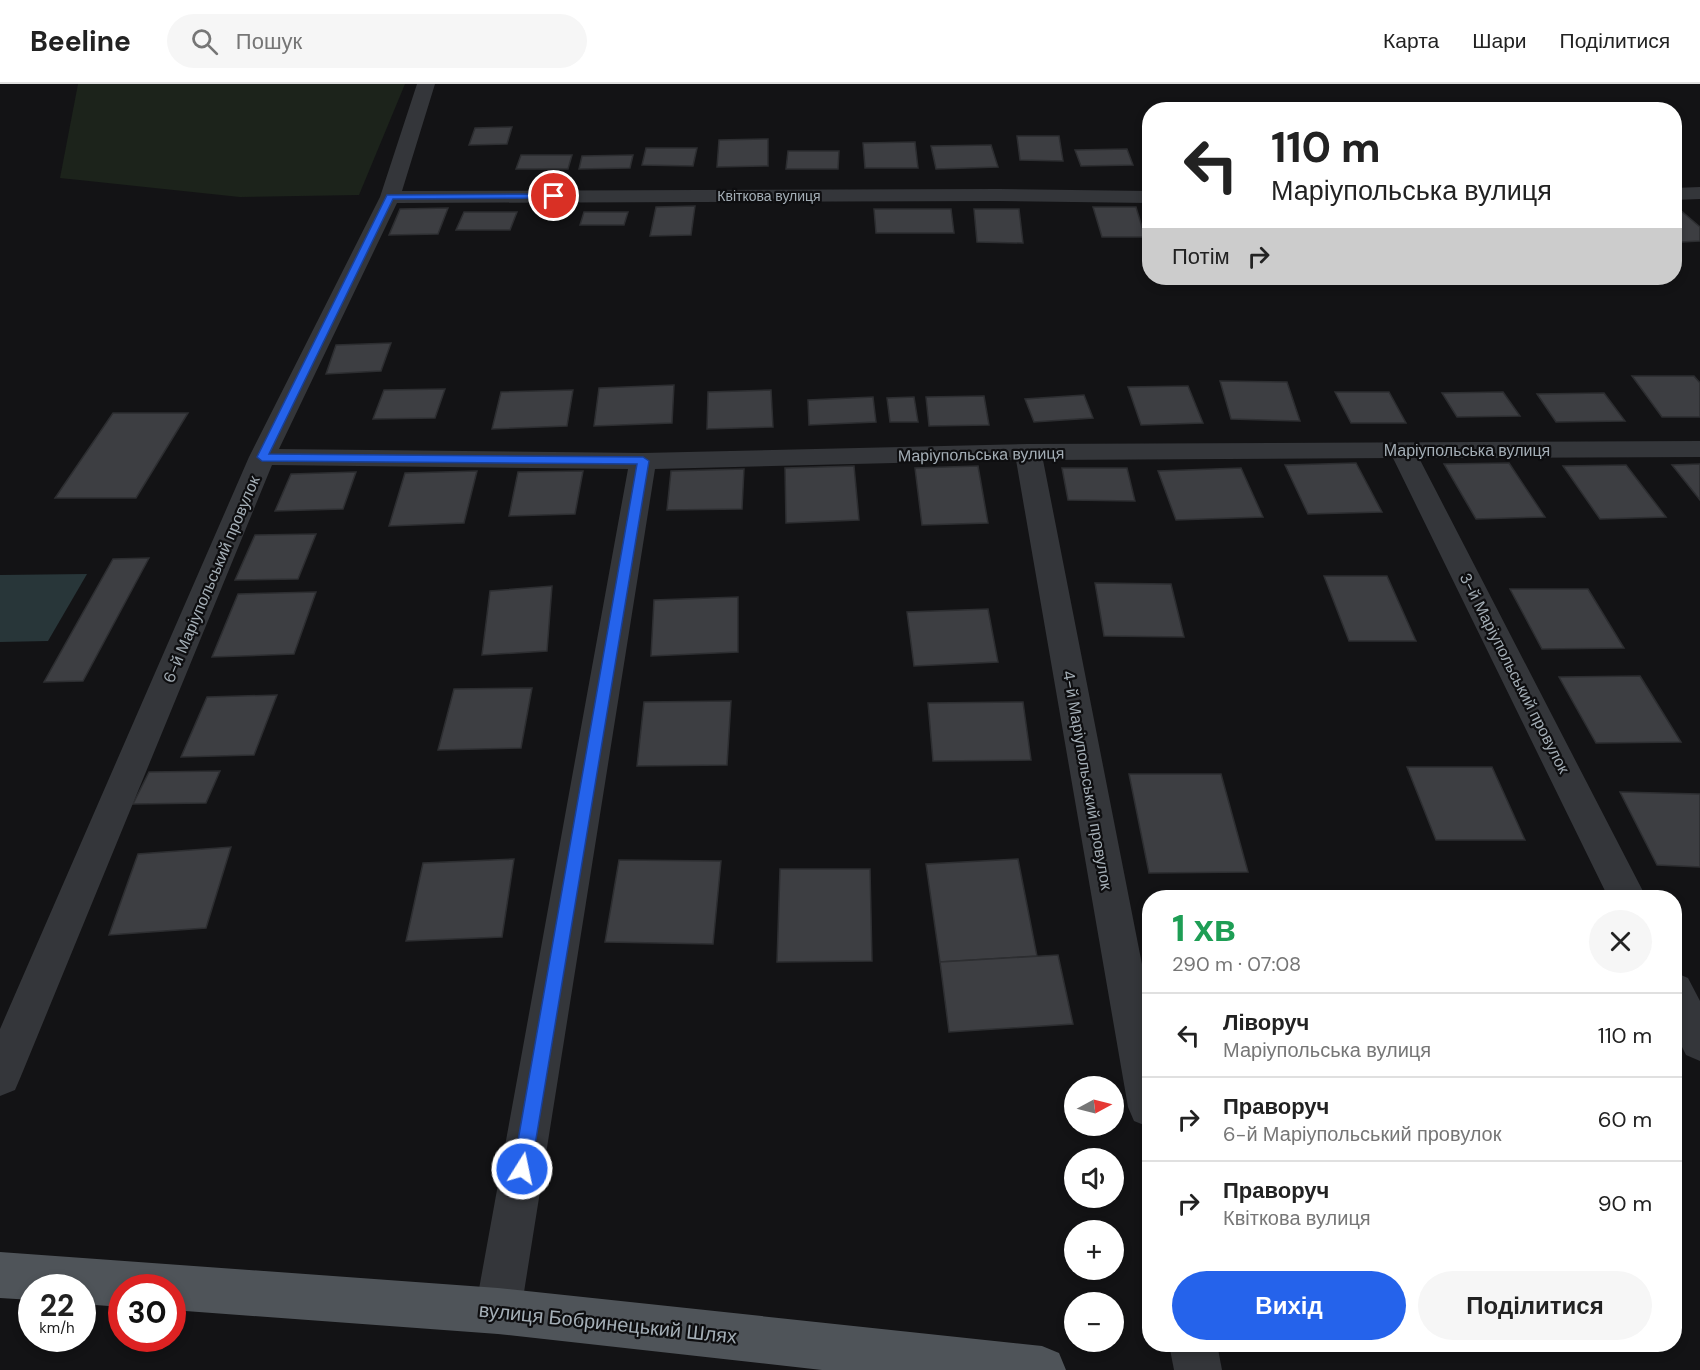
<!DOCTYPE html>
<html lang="uk">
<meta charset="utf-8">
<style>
:root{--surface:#fff;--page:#f6f6f6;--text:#222;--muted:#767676;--line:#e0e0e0;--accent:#2563eb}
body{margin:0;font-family:"DM Sans",sans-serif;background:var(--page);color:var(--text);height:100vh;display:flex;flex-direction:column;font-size:22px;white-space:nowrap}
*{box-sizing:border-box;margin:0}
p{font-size:20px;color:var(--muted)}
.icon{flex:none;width:33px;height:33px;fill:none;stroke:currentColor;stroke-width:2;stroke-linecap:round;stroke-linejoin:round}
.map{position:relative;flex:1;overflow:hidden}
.details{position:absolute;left:1142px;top:806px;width:540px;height:462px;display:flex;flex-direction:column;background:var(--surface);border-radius:24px;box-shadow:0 3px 9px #0003}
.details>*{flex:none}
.banner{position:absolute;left:1142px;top:18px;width:540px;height:183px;border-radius:24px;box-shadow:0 3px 9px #0003;background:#fff;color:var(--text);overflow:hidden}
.needle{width:39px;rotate:83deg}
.tools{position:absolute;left:1064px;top:992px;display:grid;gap:12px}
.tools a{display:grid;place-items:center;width:60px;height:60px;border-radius:50%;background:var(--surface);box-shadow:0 3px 9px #0003;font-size:30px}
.speed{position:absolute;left:18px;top:1190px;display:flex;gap:12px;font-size:30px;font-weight:700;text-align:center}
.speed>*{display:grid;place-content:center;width:78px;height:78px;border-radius:50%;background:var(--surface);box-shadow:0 3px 9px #0003;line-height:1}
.speed small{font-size:15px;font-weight:400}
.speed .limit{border:9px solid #d22;background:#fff;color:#111}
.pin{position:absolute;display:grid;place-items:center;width:51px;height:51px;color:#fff;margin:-26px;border:3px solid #fff;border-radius:50%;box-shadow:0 2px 6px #0007}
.me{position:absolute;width:66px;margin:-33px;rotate:10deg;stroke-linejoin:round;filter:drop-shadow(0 0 4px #0008)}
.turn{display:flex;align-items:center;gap:21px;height:126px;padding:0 30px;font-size:27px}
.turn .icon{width:78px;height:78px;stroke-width:2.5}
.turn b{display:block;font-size:42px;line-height:51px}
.then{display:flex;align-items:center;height:57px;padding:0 30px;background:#0003;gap:12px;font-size:22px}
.round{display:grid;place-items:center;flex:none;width:63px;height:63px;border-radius:32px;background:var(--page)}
.summary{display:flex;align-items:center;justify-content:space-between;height:102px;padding:0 30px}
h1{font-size:36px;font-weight:800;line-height:45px;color:#1e9e55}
.action{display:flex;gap:12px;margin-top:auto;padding:12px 30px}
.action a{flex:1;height:69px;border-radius:36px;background:var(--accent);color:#fff;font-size:24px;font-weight:800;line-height:69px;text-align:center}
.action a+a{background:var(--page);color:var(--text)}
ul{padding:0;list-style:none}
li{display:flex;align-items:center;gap:18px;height:84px;padding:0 30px;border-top:2px solid var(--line)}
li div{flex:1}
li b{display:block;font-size:22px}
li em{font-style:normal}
header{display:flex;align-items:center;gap:36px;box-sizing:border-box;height:84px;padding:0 30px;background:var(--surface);border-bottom:2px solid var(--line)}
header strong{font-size:28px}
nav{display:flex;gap:33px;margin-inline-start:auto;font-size:21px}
.search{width:420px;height:54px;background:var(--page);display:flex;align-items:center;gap:15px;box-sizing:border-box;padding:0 21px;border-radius:33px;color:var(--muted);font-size:22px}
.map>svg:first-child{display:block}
</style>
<header>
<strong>Beeline</strong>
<div class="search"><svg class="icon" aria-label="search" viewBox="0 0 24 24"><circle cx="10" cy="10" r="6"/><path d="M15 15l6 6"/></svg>Пошук</div>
<nav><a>Карта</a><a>Шари</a><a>Поділитися</a></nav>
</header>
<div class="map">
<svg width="1700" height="1286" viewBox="0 0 1700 1286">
<rect width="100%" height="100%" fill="#131315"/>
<!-- green -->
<polygon fill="#1c231b" points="78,0 405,0 359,111 240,113 60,94"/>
<!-- water -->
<polygon fill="#283639" points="87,490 48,557 0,558 0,491"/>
<!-- building -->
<g fill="#3d3e42" stroke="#2d2e31" stroke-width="1.5">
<polygon points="512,43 507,60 469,61 475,44"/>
<polygon points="1017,52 1059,52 1063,77 1020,76"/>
<polygon points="768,55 768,82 717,83 719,56"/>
<polygon points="915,58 918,84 865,84 863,59"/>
<polygon points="991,61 998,83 936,85 931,62"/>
<polygon points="646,64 697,64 693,82 642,81"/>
<polygon points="1127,65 1133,81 1081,82 1075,66"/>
<polygon points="788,67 839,67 838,85 786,85"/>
<polygon points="521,71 572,71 568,85 516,85"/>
<polygon points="633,71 630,84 579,85 582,72"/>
<polygon points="695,122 691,151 650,152 656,123"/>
<polygon points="1093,123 1136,123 1145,153 1102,153"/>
<polygon points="448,124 438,150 389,151 400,125"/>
<polygon points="874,125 951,125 954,149 876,149"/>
<polygon points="974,125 1019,125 1023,159 977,158"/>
<polygon points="1674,125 1679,125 1700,143 1700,157 1681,158 1674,152"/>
<polygon points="464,128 517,128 510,146 456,146"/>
<polygon points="584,128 628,128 624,141 580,141"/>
<polygon points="391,259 381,287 326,290 336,261"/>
<polygon points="1632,292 1694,292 1700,299 1700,333 1662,333"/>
<polygon points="1220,297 1287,298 1300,337 1231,335"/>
<polygon points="674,301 672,339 594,342 599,304"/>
<polygon points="1188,302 1203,339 1141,341 1128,303"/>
<polygon points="445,305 435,334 373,335 384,306"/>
<polygon points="573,306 567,342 492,345 501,308"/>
<polygon points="771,306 773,343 707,345 708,308"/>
<polygon points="1335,308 1389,308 1406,339 1351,339"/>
<polygon points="1503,308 1520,332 1457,333 1442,309"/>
<polygon points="1604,309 1625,337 1556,338 1537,310"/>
<polygon points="1084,311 1093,334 1034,338 1025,315"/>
<polygon points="984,312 989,341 929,342 926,313"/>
<polygon points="873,313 876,338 809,341 808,316"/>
<polygon points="914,313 918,338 890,338 887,314"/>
<polygon points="113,329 188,329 136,414 55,414"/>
<polygon points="1356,379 1382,428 1308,430 1285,381"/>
<polygon points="1509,379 1545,433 1476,435 1444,380"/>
<polygon points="1700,380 1700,416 1672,381"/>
<polygon points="1626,381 1666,433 1600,435 1563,382"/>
<polygon points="854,382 859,436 786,439 785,384"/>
<polygon points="978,382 988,439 922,441 915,384"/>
<polygon points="1062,384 1127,384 1135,417 1068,416"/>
<polygon points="1241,384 1263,433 1176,436 1158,387"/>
<polygon points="744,385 742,425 667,426 671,387"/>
<polygon points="477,387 464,439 389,442 405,389"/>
<polygon points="583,387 575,430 509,432 518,388"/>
<polygon points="356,388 343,425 275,427 291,390"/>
<polygon points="316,450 298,495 235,496 255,451"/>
<polygon points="149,474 83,597 44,598 113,475"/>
<polygon points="1324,492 1387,492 1416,557 1349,557"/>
<polygon points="1095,499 1171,500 1184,553 1104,552"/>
<polygon points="552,502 547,567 482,571 490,507"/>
<polygon points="1510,505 1588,505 1624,564 1542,565"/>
<polygon points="316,508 294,570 212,573 238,510"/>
<polygon points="738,513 738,568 651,572 654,516"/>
<polygon points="988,525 998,578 914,582 907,528"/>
<polygon points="1640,592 1681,658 1596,659 1559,593"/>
<polygon points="532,604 521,664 438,666 454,605"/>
<polygon points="277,611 254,671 181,673 207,613"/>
<polygon points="731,617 727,681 637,682 644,618"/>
<polygon points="1023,618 1031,676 933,677 928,619"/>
<polygon points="1407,683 1492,683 1525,756 1436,756"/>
<polygon points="220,687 206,719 133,720 149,688"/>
<polygon points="1129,690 1221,690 1248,788 1149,789"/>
<polygon points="1620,708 1700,710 1700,783 1657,781"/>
<polygon points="231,763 206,844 109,851 138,770"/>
<polygon points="514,775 502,853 406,857 423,779"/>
<polygon points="1018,775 1037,872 940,878 926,780"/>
<polygon points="619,776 721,777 713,860 605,858"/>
<polygon points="780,785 870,785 872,877 777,878"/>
<polygon points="1058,871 1073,940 949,948 940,878"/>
</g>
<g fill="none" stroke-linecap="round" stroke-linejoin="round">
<!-- minor -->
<g fill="#34363a" fill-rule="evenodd">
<polygon points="417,0 435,0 402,107 999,105 1149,107 1149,119 999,117 397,119 279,365 643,369 1028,360 1700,357 1700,373 1419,374 1646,813 1608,813 1393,374 1043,376 1149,916 1149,1043 1134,1037 1128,1023 1016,376 655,385 521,1227 515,1244 498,1250 481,1244 475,1227 628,385 272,381 21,992 15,1006 0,1012 0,945 249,373 380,113"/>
<polygon points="1700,103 1700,115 1674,116 1674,104"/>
<polygon points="1674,888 1688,894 1700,917 1700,977 1686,971 1674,947"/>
<polygon points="1169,1260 1217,1260 1222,1286 1174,1286"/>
</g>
<!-- major -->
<polygon fill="#4f5459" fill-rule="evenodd" points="0,1168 498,1204 1042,1262 1059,1269 1066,1286 822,1286 498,1250 172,1226 172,1203 122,1203 122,1223 82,1220 82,1203 32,1203 32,1216 0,1214"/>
</g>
<!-- route -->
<polygon fill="#2563eb" stroke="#184099" stroke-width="1.5" points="554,110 557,111 557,114 393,115 269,370 643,373 649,377 531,1085 528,1091 522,1094 516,1091 513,1085 637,380 262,377 257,373 387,111"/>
<g text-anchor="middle" stroke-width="4.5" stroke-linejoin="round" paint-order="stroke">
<!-- far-street labels -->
<g font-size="14" fill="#a4aeb6" stroke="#0e0e10">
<text x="769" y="117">Квіткова вулиця</text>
</g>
<!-- street labels -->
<g font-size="16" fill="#a4aeb6" stroke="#0e0e10">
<text x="1467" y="372">Маріупольська вулиця</text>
<text transform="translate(981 370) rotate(-1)" y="6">Маріупольська вулиця</text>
<text transform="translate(211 495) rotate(-67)" y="6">6-й Маріупольський провулок</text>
<text transform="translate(1515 589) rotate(63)" y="6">3-й Маріупольський провулок</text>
<text transform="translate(1088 696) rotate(80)" y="6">4-й Маріупольський провулок</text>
</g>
<!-- near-street labels -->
<g font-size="20" fill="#a4aeb6" stroke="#0e0e10">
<text transform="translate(608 1239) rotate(6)" y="7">вулиця Бобринецький Шлях</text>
</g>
</g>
</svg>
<div class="tools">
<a><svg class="needle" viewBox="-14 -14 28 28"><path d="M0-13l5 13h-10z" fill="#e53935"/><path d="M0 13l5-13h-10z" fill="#767676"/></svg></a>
<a><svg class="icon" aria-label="sound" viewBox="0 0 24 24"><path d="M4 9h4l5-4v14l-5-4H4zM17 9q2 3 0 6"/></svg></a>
<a>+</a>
<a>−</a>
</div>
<div class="speed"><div>22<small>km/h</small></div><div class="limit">30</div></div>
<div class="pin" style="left:554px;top:112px;background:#d93025"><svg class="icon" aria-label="arrive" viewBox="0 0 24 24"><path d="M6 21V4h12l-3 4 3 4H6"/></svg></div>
<svg class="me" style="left:522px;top:1085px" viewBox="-20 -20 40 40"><circle r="17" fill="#2563eb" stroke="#fff" stroke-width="3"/><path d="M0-11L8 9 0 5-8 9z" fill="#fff"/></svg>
<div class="banner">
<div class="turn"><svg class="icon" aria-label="left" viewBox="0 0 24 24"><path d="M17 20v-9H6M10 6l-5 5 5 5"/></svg><div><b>110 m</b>Маріупольська вулиця</div></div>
<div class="then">Потім<svg class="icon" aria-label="right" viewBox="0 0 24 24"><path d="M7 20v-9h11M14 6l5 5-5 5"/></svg></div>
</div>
<section class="details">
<div class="summary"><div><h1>1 хв</h1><p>290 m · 07:08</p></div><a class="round"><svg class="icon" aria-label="close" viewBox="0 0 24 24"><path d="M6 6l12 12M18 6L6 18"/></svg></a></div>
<ul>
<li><svg class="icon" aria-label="left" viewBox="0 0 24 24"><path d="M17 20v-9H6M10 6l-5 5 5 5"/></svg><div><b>Ліворуч</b><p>Маріупольська вулиця</p></div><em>110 m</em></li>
<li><svg class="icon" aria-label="right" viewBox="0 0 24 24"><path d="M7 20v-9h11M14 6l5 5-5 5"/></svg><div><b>Праворуч</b><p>6-й Маріупольський провулок</p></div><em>60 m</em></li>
<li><svg class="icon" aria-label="right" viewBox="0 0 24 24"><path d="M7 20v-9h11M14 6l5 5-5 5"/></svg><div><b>Праворуч</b><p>Квіткова вулиця</p></div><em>90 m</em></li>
</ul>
<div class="action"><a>Вихід</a><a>Поділитися</a></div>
</section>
</div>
